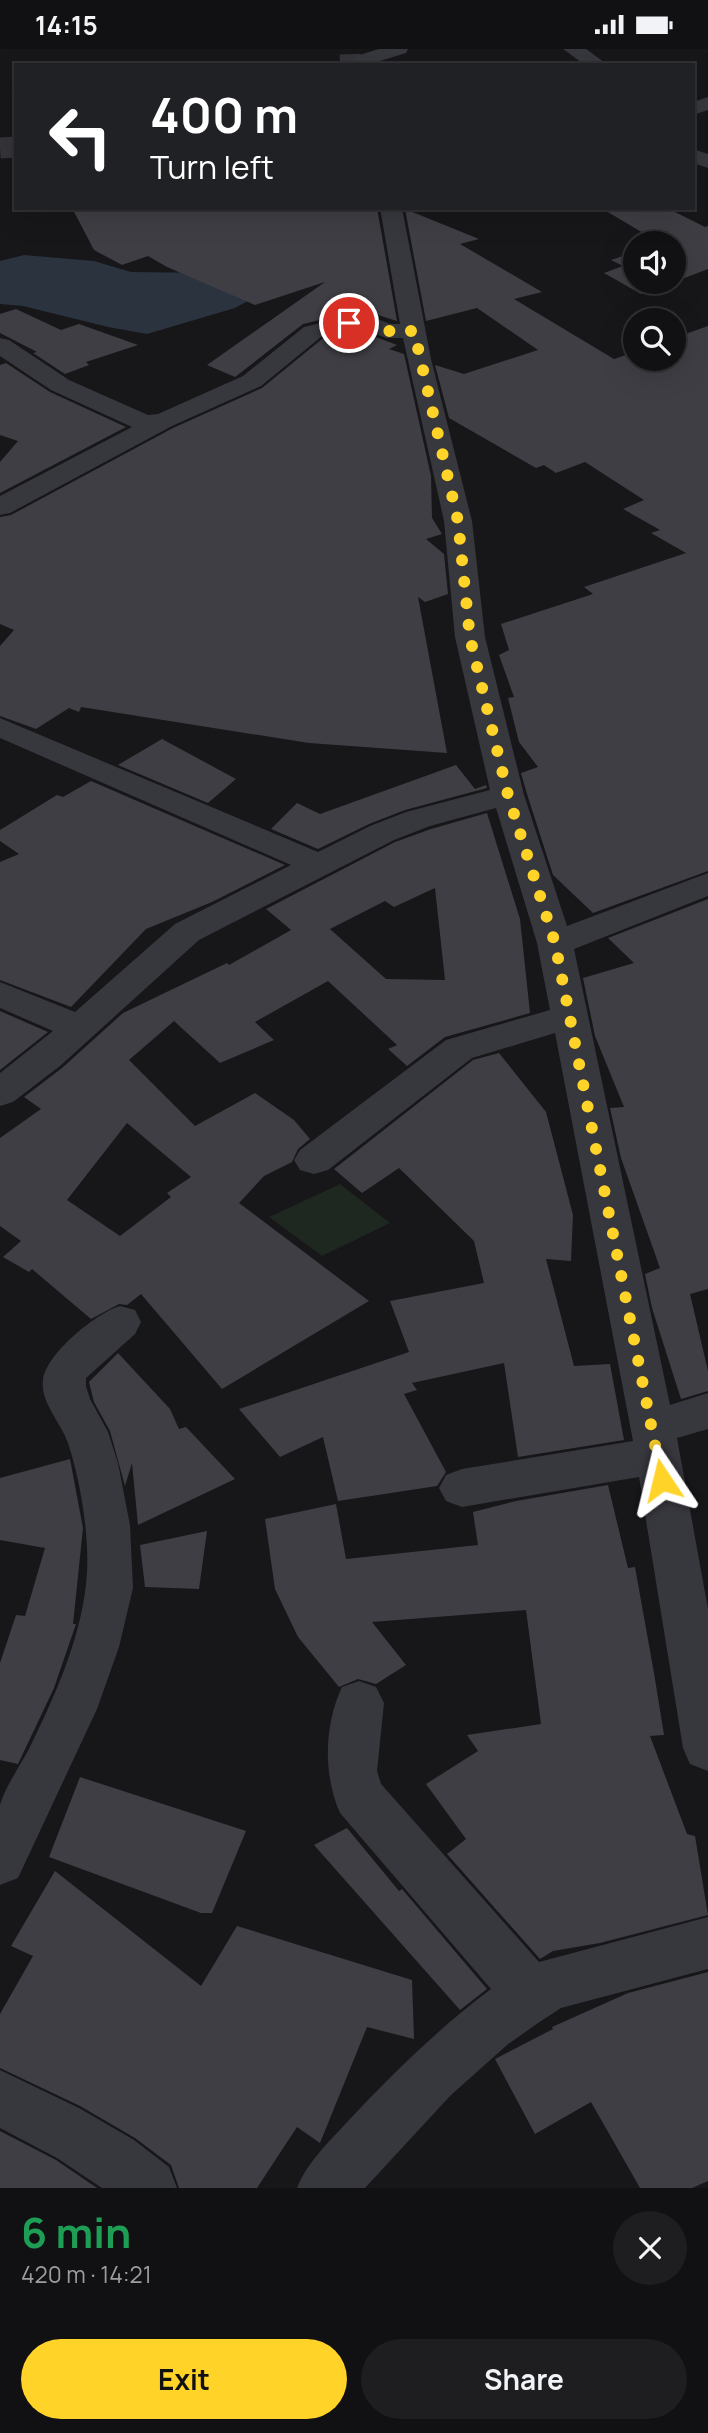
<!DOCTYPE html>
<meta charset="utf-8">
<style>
:root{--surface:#111013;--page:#1e1e21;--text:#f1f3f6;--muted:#9c9da0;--line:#303033;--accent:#ffd328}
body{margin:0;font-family:Manrope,sans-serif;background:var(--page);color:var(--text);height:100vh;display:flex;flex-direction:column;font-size:26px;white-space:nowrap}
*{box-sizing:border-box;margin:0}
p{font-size:23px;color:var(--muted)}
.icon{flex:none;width:38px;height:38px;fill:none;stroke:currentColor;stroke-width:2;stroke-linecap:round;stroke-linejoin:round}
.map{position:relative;height:2139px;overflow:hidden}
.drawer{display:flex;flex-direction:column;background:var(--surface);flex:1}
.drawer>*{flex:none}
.top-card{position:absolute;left:14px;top:14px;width:681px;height:147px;border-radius:0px;box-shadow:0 7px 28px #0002,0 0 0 2px var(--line);background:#202124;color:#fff;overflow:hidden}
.buttons{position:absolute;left:623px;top:182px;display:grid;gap:14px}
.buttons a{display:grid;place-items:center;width:63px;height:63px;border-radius:50%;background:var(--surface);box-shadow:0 7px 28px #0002,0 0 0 2px var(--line);font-size:35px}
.pin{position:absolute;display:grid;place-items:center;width:60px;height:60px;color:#fff;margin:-30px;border:4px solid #fff;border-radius:50%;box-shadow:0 2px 7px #0007}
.me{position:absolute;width:77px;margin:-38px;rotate:350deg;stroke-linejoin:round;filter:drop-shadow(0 0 5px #0008)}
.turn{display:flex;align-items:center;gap:24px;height:147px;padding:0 21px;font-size:32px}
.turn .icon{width:91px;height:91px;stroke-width:2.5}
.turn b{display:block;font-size:49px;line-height:60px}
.round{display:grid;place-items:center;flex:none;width:74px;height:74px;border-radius:37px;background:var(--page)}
.summary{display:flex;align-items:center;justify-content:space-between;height:119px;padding:0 21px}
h1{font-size:42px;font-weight:700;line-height:52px;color:#1e9e55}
.primary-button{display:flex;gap:14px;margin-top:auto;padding:14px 21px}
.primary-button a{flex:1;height:80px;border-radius:42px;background:var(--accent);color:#111;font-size:28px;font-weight:700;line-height:80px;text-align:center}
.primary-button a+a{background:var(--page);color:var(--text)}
.status{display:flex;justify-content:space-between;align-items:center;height:49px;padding:0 35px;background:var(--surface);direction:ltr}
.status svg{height:19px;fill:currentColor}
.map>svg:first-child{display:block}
</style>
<div class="status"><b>14:15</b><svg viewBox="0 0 49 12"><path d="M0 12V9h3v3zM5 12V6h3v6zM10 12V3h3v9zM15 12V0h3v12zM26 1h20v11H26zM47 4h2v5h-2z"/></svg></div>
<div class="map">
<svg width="708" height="2139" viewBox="0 0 708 2139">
<rect width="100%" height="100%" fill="#171619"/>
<!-- green -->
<polygon fill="#1e2720" points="340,1135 390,1174 322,1207 269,1168"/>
<!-- water -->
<polygon fill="#2b333e" points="24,206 94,212 131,223 297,225 235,259 147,285 108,278 23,257 0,255 0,212"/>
<!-- building -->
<g fill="#3e3e44" fill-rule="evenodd">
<polygon points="72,159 377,159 397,272 362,261 303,275 235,328 207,316 325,233 255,256 167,218 148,207 122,216 94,201"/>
<polygon points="601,159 667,159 705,178 708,177 708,220 674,233 674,194 660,194"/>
<polygon points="405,160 479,190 460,195 542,243 514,250 614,310 635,303 635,310 674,310 674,289 708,277 708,822 593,864 553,826 527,745 521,724 538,718 519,693 508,649 514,648 499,606 509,601 501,575 593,545 584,538 686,504 651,484 660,481 623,460 644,451 585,413 556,424 544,416 536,419 449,369 435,316 464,325 538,301 477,259 426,272"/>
<polygon points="635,203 635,233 674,233 641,245 604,224 623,217 611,211"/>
<polygon points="16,260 61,281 79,275 138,296 86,313 89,316 65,325 33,304 37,303 0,284 0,265"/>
<polygon points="360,282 397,296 389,300 404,305 431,427 432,469 442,485 426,490 444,505 448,545 425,553 418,548 447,704 309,694 81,658 79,663 69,659 36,680 0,667 0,597 14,581 0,575 0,468 11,466 173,379 262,339 322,290"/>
<polygon points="6,314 50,343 126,378 0,444 0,413 18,392 0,386 0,316"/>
<polygon points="162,690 236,730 208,754 118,716"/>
<polygon points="456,716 475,740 486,736 487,739 405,761 369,775 318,800 271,780 297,754 320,765"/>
<polygon points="91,732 285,816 212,853 146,880 71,958 0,931 0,813 19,805 0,792 0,781 57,746 63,748"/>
<path d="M487 764 520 870 530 964 445 988 407 1017 388 1000 397 996 328 932 255 973 274 991 220 1014 174 972 129 1011 195 1077 255 1044 294 1071 310 1090 298 1100 292 1113 264 1127 239 1154 369 1252 222 1340 141 1245 127 1256 119 1255 91 1270 32 1220 29 1223 3 1208 21 1192 0 1177V1089L41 1060 24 1048 62 1019 123 964 227 914 229 916 291 881 266 860 395 793 431 780ZM435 839 445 931 386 930 330 880 385 852 394 858ZM127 1074 191 1128 167 1144 171 1148 120 1187 67 1151Z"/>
<polygon points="708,850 708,1240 690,1245 708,1322 708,1342 681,1350 652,1259 645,1225 660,1219 621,1109 610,1059 624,1058 595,987 583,929 634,914 608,889"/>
<polygon points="0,962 48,983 0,1021"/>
<polygon points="499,1004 546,1063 573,1166 571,1212 546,1210 574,1317 610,1315 624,1391 518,1408 504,1314 412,1334 417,1341 404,1345 446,1423 437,1437 338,1452 323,1388 280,1408 239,1360 409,1303 390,1252 484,1234 474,1192 399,1119 362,1144 334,1120 473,1011"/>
<polygon points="118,1304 170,1360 179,1380 186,1378 235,1430 138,1476 132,1414 125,1437 110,1382 94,1353 89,1333"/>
<polygon points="70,1410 83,1479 73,1575 76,1575 54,1639 18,1715 0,1711 0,1614 16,1566 25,1567 45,1499 0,1491 0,1429"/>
<polygon points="608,1436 628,1519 635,1518 654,1624 664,1686 650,1687 687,1785 695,1787 708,1866 600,1894 553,1902 540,1910 447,1805 466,1790 426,1735 478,1702 467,1686 541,1675 526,1561 372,1573 406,1616 376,1635 358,1630 339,1638 298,1588 275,1540 265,1470 336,1455 346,1510 478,1496 473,1463 516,1452"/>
<polygon points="207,1482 199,1540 145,1538 140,1496"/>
<polygon points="80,1728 246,1782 212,1864 201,1864 49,1808"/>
<polygon points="347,1779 399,1842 402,1840 487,1940 460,1961 314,1796"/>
<polygon points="55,1822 201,1937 237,1877 412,1931 414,1990 367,1978 320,2094 297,2078 257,2139 179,2139 171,2116 135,2089 80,2057 0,2019 0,1965 33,1907 11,1897"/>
<polygon points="708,1923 708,2132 692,2139 640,2139 591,2053 535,2085 495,2010 553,1980 552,1978 628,1944"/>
<polygon points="0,2082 56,2111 97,2139 0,2139"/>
</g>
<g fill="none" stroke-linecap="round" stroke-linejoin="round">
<!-- minor-tunnel -->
<g stroke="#343439" stroke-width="21" stroke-dasharray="21 10" stroke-linecap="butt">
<polyline points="340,16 364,15"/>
<polyline points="0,99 16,98"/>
</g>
<!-- minor -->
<g fill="#37373e" fill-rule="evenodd">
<polygon points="379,0 408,0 406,4 367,16 356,15 353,11 356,7"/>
<polygon points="563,0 586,0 608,16 585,16"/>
<polygon points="708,48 708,61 693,66 693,53"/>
<polygon points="693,100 708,105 708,119 693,114"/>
<polygon points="380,159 402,159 431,310 472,472 485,588 524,746 567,877 708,824 708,847 574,900 670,1356 708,1344 708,1380 677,1389 708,1560 708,1722 690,1715 683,1699 639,1428 462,1458 446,1452 439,1439 446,1426 462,1420 633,1392 555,984 472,1009 328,1121 314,1125 300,1121 294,1111 300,1101 446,991 550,961 537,894 496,759 430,777 394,791 199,891 60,1017 13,1053 0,1057 0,1024 53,982 0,959 0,933 75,963 175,875 291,816 0,689 0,669 318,803 370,777 406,763 490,741 455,588 444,472 403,289 386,289 360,279 321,288 261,337 172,377 10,464 0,466 0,447 132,378 51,341 0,307 0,289 9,291 69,331 148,366 158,365 243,327 304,278 363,264 390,275 400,275"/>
<path d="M120 1257 135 1261 141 1273 135 1285 86 1329V1337L90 1350 108 1383 118 1414 130 1476 133 1539 119 1598 97 1660 18 1829 0 1836C0 1815 0 1775 0 1756 5 1738 20 1717 29 1700 54 1649 80 1592 86 1535 91 1494 81 1433 68 1394 61 1374 40 1353 43 1331 46 1305 96 1264 120 1257Z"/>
<path d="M359 1632 376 1638 384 1654 377 1722 381 1735 539 1913 708 1868V1920L561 1959 538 1974 507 1996 450 2047 365 2139H297C308 2112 329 2093 349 2071 393 2024 439 1979 491 1940L340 1764C323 1726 324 1676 342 1638Z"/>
<polygon points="0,2021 79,2059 134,2091 169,2118 177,2139 102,2139 57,2109 0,2079"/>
</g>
</g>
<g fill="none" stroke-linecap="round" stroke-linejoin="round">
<!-- route -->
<polyline stroke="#ffd328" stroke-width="12" stroke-dasharray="0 21.6" points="349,274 363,271 386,282 414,282 458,472 470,589 508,746 555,894 662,1431"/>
</g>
</svg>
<div class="buttons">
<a><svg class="icon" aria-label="sound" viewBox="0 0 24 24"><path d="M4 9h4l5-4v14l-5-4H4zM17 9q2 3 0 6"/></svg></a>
<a><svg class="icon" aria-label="search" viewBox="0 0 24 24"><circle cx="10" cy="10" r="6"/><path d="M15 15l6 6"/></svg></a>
</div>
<div class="pin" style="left:349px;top:274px;background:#d93025"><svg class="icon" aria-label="arrive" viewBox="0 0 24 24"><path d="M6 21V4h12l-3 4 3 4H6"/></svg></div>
<svg class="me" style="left:662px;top:1431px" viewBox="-20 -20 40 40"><path d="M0-17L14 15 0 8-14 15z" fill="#ffd328" stroke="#fff" stroke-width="4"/></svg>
<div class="top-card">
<div class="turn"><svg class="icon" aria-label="left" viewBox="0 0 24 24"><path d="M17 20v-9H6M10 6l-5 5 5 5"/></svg><div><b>400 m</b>Turn left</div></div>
</div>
</div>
<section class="drawer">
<div class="summary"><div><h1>6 min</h1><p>420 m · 14:21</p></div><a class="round"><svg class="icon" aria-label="close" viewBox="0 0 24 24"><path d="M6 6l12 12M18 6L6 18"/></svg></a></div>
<div class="primary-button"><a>Exit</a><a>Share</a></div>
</section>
